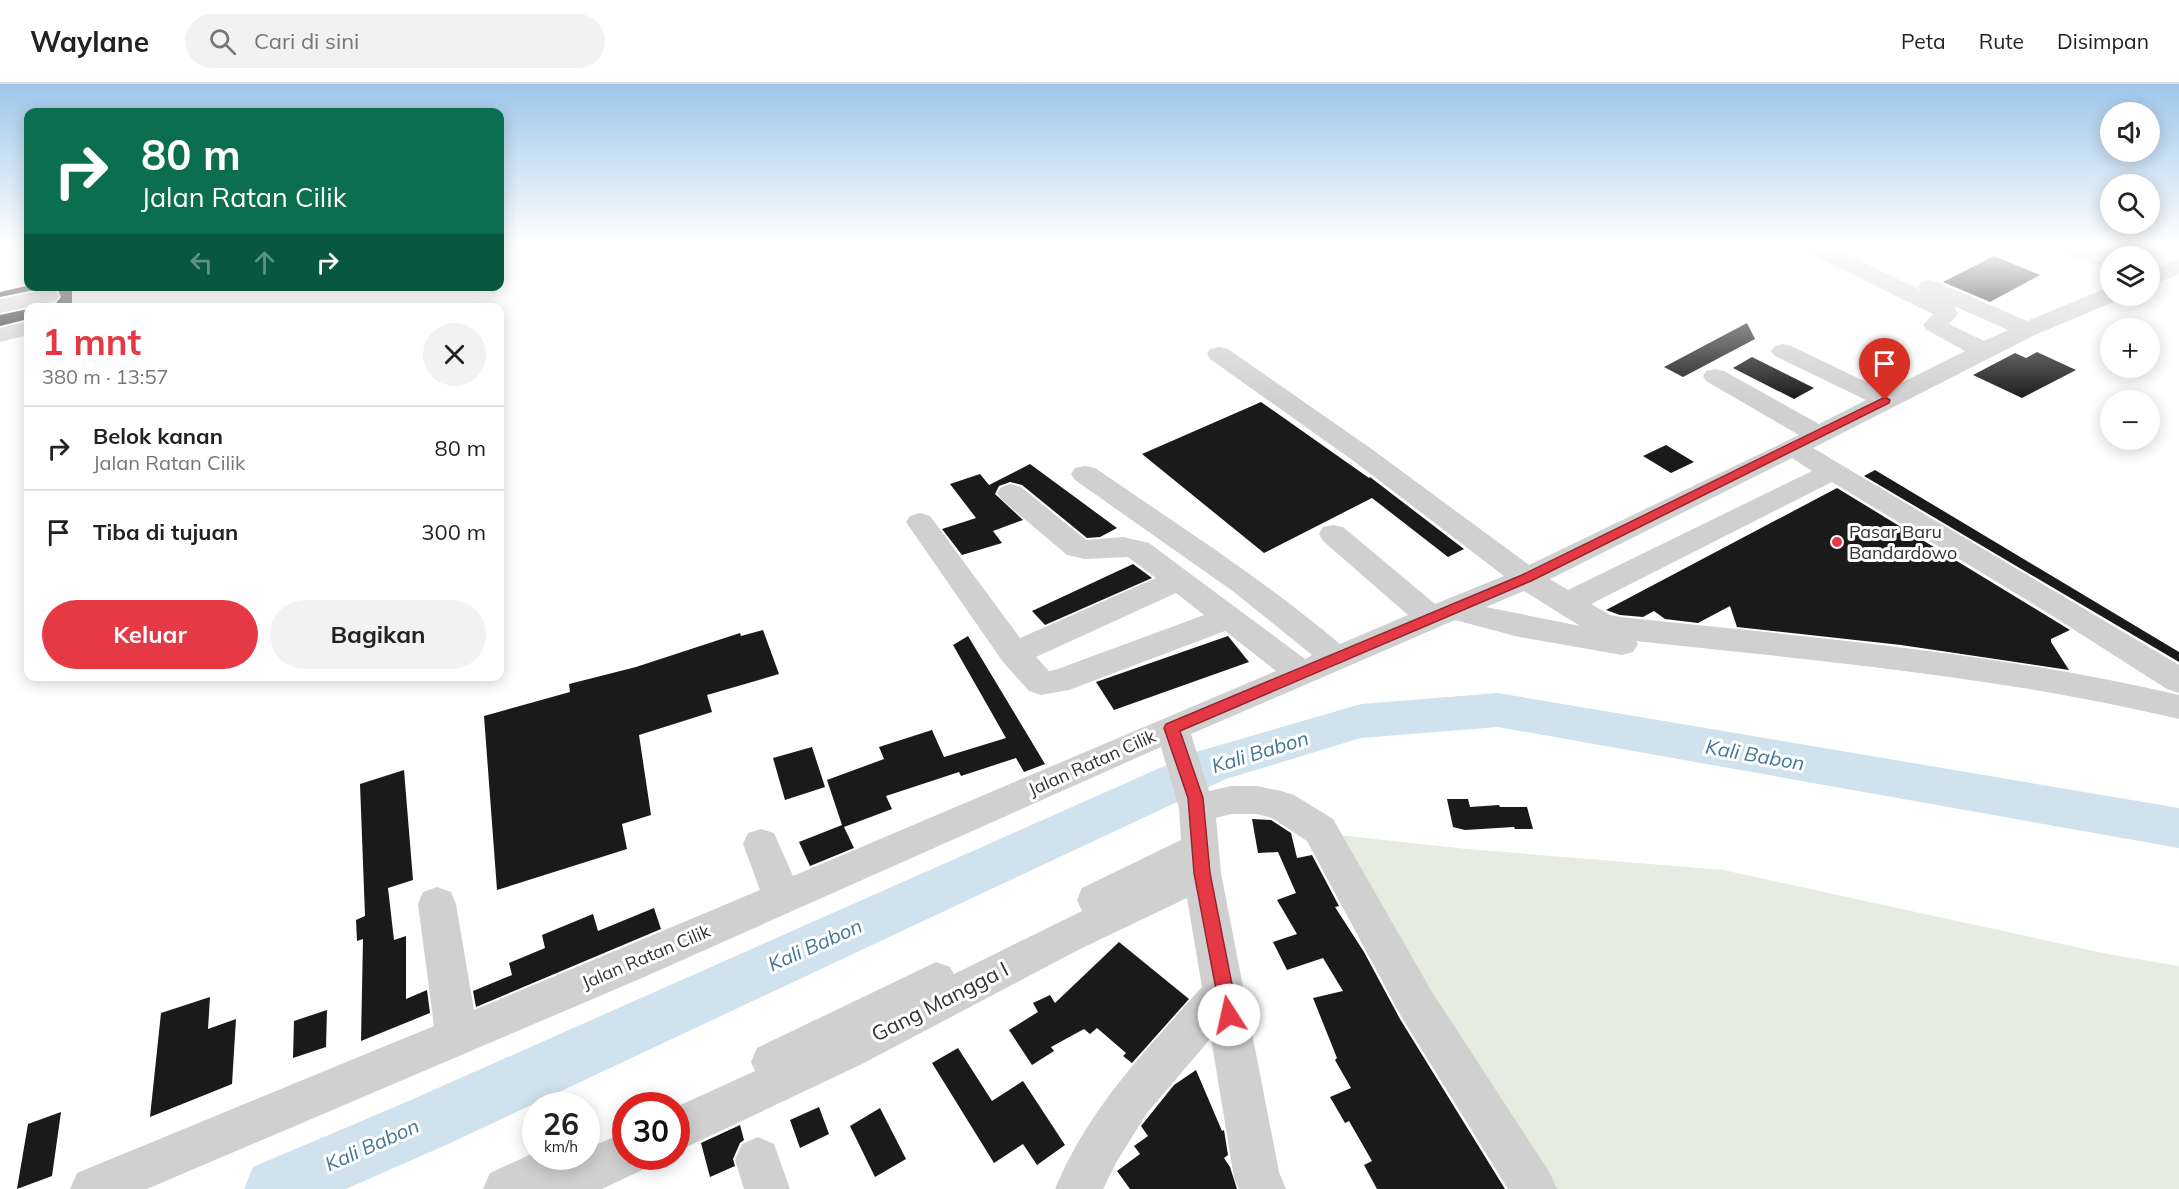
<!DOCTYPE html>
<html lang="id">
<meta charset="utf-8">
<style>
:root{--surface:#fff;--page:#f2f2f2;--text:#222;--muted:#767676;--line:#e0e0e0;--accent:#e63946}
body{margin:0;font-family:Mulish,sans-serif;background:var(--page);color:var(--text);height:100vh;display:flex;flex-direction:column;font-size:22px;white-space:nowrap}
*{box-sizing:border-box;margin:0}
p{font-size:20px;color:var(--muted)}
.icon{flex:none;width:33px;height:33px;fill:none;stroke:currentColor;stroke-width:2;stroke-linecap:round;stroke-linejoin:round}
.map{position:relative;flex:1;overflow:hidden}
.drawer{position:absolute;left:24px;top:219px;width:480px;height:378px;display:flex;flex-direction:column;background:var(--surface);border-radius:12px;box-shadow:0 3px 15px #0003}
.drawer>*{flex:none}
.hud{position:absolute;left:24px;top:24px;width:480px;height:183px;border-radius:12px;box-shadow:0 3px 15px #0003;background:#0b6e4f;color:#fff;overflow:hidden}
.controls{position:absolute;left:2100px;top:18px;display:grid;gap:12px}
.controls a{display:grid;place-items:center;width:60px;height:60px;border-radius:50%;background:var(--surface);box-shadow:0 3px 15px #0003;font-size:30px}
.speed{position:absolute;left:522px;top:1008px;display:flex;gap:12px;font-size:30px;font-weight:700;text-align:center}
.speed>*{display:grid;place-content:center;width:78px;height:78px;border-radius:50%;background:var(--surface);box-shadow:0 3px 15px #0003;line-height:1}
.speed small{font-size:15px;font-weight:400}
.speed .limit{border:9px solid #d22;background:#fff;color:#111}
.pin{position:absolute;display:grid;place-items:center;width:51px;height:51px;color:#fff;margin:-62px -26px;border-radius:50% 50% 50% 0;rotate:-45deg;box-shadow:0 0 6px #0007}
.pin .icon{rotate:45deg}
.me{position:absolute;width:66px;margin:-33px;rotate:350deg;stroke-linejoin:round;filter:drop-shadow(0 0 4px #0008)}
.turn{display:flex;align-items:center;gap:21px;height:126px;padding:0 18px;font-size:27px}
.turn .icon{width:78px;height:78px;stroke-width:2.5}
.turn b{display:block;font-size:42px;line-height:51px}
.lanes{display:flex;align-items:center;height:57px;padding:0 18px;background:#0003;justify-content:center;gap:30px;direction:ltr}
.lanes .off{opacity:.35}
.round{display:grid;place-items:center;flex:none;width:63px;height:63px;border-radius:32px;background:var(--page)}
.summary{display:flex;align-items:center;justify-content:space-between;height:102px;padding:0 18px}
h1{font-size:36px;font-weight:700;line-height:45px;color:var(--accent)}
.button{display:flex;gap:12px;margin-top:auto;padding:12px 18px}
.button a{flex:1;height:69px;border-radius:36px;background:var(--accent);color:#fff;font-size:24px;font-weight:700;line-height:69px;text-align:center}
.button a+a{background:var(--page);color:var(--text)}
ul{padding:0;list-style:none}
li{display:flex;align-items:center;gap:18px;height:84px;padding:0 18px;border-top:2px solid var(--line)}
li div{flex:1}
li b{display:block;font-size:22px}
li em{font-style:normal}
header{display:flex;align-items:center;gap:36px;box-sizing:border-box;height:84px;padding:0 30px;background:var(--surface);border-bottom:2px solid var(--line)}
header strong{font-size:28px}
nav{display:flex;gap:33px;margin-inline-start:auto;font-size:21px}
.search{width:420px;height:54px;background:var(--page);display:flex;align-items:center;gap:15px;box-sizing:border-box;padding:0 21px;border-radius:33px;color:var(--muted);font-size:22px}
.map>svg:first-child{display:block}
</style>
<header>
<strong>Waylane</strong>
<div class="search"><svg class="icon" aria-label="search" viewBox="0 0 24 24"><circle cx="10" cy="10" r="6"/><path d="M15 15l6 6"/></svg>Cari di sini</div>
<nav><a>Peta</a><a>Rute</a><a>Disimpan</a></nav>
</header>
<div class="map">
<svg width="2179" height="1105" viewBox="0 0 2179 1105">
<rect width="100%" height="100%" fill="#fff"/>
<!-- green -->
<polygon fill="#e6ecdf" points="1330,750 1467,765 1723,786 2108,870 2179,882 2179,1105 1554,1105"/>
<g fill="none" stroke-linecap="round" stroke-linejoin="round">
<!-- river -->
<polygon fill="#cfe2ee" fill-rule="evenodd" points="1498,609 2179,724 2179,764 1498,643 1361,654 1226,695 446,1061 346,1105 244,1105 253,1083 404,1019 1196,668 1361,620"/>
</g>
<!-- building -->
<g fill="#1a1a1a">
<polygon points="1994,172 2040,191 1990,218 1943,198"/>
<polygon points="26,202 72,202 72,224 36,224 56,219 61,213 58,206 49,203 0,213 0,208"/>
<polygon points="28,225 28,235 0,242 0,231"/>
<polygon points="1747,239 1755,255 1683,293 1664,283"/>
<polygon points="2037,268 2076,286 2022,314 1973,291 2015,269 2026,274"/>
<polygon points="1752,273 1814,304 1794,315 1733,284"/>
<polygon points="1261,318 1369,394 1370,393 1464,465 1448,473 1372,414 1264,469 1142,370"/>
<polygon points="1666,361 1694,378 1671,389 1643,372"/>
<polygon points="1030,380 1117,444 1100,453 1087,454 1022,401 1010,398 999,402 995,410 1023,436 993,447 1002,459 962,471 942,445 976,434 950,400 980,390 989,401"/>
<polygon points="1875,386 2179,568 2179,578 1864,392"/>
<polygon points="1837,404 2070,546 2051,555 2051,558 2069,586 1901,561 1737,543 1730,522 1698,539 1665,535 1654,527 1643,533 1620,531 1606,526"/>
<polygon points="1133,480 1152,494 1045,541 1032,527"/>
<polygon points="763,546 779,590 707,611 712,628 639,651 651,731 622,740 627,765 497,806 484,632 570,608 569,600 636,583 740,549 741,552"/>
<polygon points="968,552 1045,680 1024,688 1016,674 961,692 959,688 886,712 892,725 844,743 854,764 810,782 799,758 842,741 827,696 884,675 879,663 932,646 944,673 1006,654 953,561"/>
<polygon points="1228,552 1249,578 1114,626 1096,598"/>
<polygon points="812,663 825,703 785,716 773,674"/>
<polygon points="404,686 413,796 388,804 394,856 406,852 406,915 427,906 430,929 361,957 363,855 357,857 356,836 365,832 360,700"/>
<polygon points="1447,715 1468,715 1470,723 1499,721 1500,723 1527,723 1533,745 1515,745 1514,743 1465,746 1453,743"/>
<polygon points="1252,735 1271,736 1291,749 1297,774 1312,771 1339,822 1335,823 1364,868 1400,935 1505,1105 1377,1105 1364,1081 1372,1077 1349,1037 1345,1039 1330,1013 1351,1004 1335,976 1337,974 1313,914 1343,907 1323,874 1287,886 1273,858 1297,850 1277,816 1296,809 1278,768 1258,769"/>
<polygon points="654,824 661,845 476,923 473,907 512,891 509,879 545,864 542,851 593,830 598,847"/>
<polygon points="1119,858 1189,915 1132,979 1123,972 1126,969 1097,944 1090,950 1084,945 1051,963 1054,967 1032,981 1009,946 1038,928 1033,919 1050,911 1055,919"/>
<polygon points="210,913 208,945 236,935 232,1000 150,1033 161,929"/>
<polygon points="327,926 326,963 293,974 294,937"/>
<polygon points="958,964 992,1017 1023,997 1065,1061 1037,1081 1023,1060 994,1079 932,979"/>
<polygon points="1196,986 1222,1047 1224,1046 1228,1071 1224,1074 1230,1083 1237,1105 1130,1105 1117,1087 1140,1070 1134,1062 1148,1052 1141,1042 1174,1001"/>
<polygon points="819,1023 829,1050 800,1064 790,1036"/>
<polygon points="880,1024 906,1075 875,1093 850,1042"/>
<polygon points="61,1028 52,1092 17,1105 28,1040"/>
<polygon points="740,1041 744,1056 740,1059 733,1075 735,1082 710,1093 701,1059"/>
</g>
<g fill="none" stroke-linecap="round" stroke-linejoin="round">
<!-- minor -->
<g fill="#d0d0d0" fill-rule="evenodd">
<path d="M1800 161H1828L1920 206 1918 203 1921 198 1929 196 1937 198 2027 237 2102 206 2110 204V212H2121L2118 216 2035 251 1813 364 2179 581V609L2167 605 2043 526 1832 398 1591 520 1610 531 1620 533C1808 553 1995 568 2179 611V635C1999 592 1819 577 1636 557L1638 560 1633 568 1622 571 1519 553 1455 536 1191 650 1209 707 1231 702H1257L1281 707 1294 711 1333 735 1432 908 1550 1089 1557 1105H1508L1402 934 1307 757 1272 734 1257 730H1231L1216 734 1221 789 1279 1088 1286 1105H1239L1234 1094 1211 954 1147 1029 1117 1077 1103 1105H1055C1088 1025 1145 967 1202 903L1187 814 1080 865 860 981 676 1068V1023L755 987 751 978 757 964 936 878 950 883 954 890 1082 827 1077 816 1082 804 1181 756 1179 724 1161 663 642 894 147 1105H70L77 1089 434 942 418 820 423 808 437 803 451 808 456 820 474 926 760 806 743 760 748 749 761 745 774 749 793 792 1276 587 1225 547 1069 606 1041 611 1029 607 1003 578 910 444 906 438 910 432 920 429 930 432 1020 554 1156 494 1128 473 1085 475 1067 471 1001 415 997 409 1001 403 1011 400 1021 403 1086 456 1123 453 1149 459 1305 575 1312 571 1234 508 1075 396 1071 390 1075 384 1085 382 1095 384C1178 441 1263 495 1340 560L1408 531 1323 457 1319 450 1323 443 1333 441 1343 443 1435 520 1504 492 1355 378 1210 275 1207 270 1210 265 1219 263 1228 265 1373 366 1529 481 1799 351 1706 297 1703 292 1706 287 1715 285 1724 287 1819 340 1866 316 1775 272 1771 267 1775 262 1783 260 1791 262 1885 307 1965 267 1927 246 1923 241 1933 230 1802 166ZM1954 222 2008 246 1984 257 1949 240 1958 230ZM1792 374 1812 387 1568 506 1550 495ZM1524 507 1580 542 1486 523ZM1176 509 1204 531 1055 586 1049 587 1036 573Z"/>
<path d="M2056 161H2086L2101 167 2118 161H2148C2140 173 2123 172 2110 172V179L2101 181 2093 180 2058 166Z"/>
<polygon points="2179,175 2179,190 2150,202 2150,187"/>
<polygon points="48,205 56,207 59,212 56,217 0,229 0,215"/>
<polygon points="28,237 28,251 0,258 0,244"/>
<polygon points="626,1048 626,1072 648,1072 642,1086 602,1105 483,1105 490,1089 536,1068 536,1072 586,1072 586,1060 588,1064"/>
<polygon points="758,1053 774,1060 790,1105 744,1105 735,1076 742,1060"/>
</g>
</g>
<!-- sky -->
<linearGradient id="sky" x2="0" y2="1"><stop stop-color="#9ec6ea"/><stop offset="0.51" stop-color="#fff"/><stop offset="1" stop-color="#fff" stop-opacity="0"/></linearGradient>
<rect width="2179" height="316" fill="url(#sky)"/>
<!-- route -->
<polygon fill="#e63946" stroke="#96252e" stroke-width="1.5" points="1885,313 1890,316 1889,319 1531,497 1180,647 1203,714 1210,789 1238,931 1235,937 1229,939 1222,937 1194,789 1188,714 1164,644 1166,640 1522,491"/>
<!-- markers -->
<circle fill="#e63946" stroke="#fff" stroke-width="2" cx="1837" cy="458" r="6"/>
<g text-anchor="middle" stroke-width="6" stroke-linejoin="round" paint-order="stroke">
<!-- poi labels -->
<g font-size="18" fill="#333" stroke="#fff" text-anchor="start">
<text x="1849" y="454">Pasar Baru<tspan x="1849" dy="21">Bandardowo</tspan></text>
</g>
<!-- street labels -->
<g font-size="18" fill="#333" stroke="#fff">
<text transform="translate(1092 679) rotate(-24)" y="6">Jalan Ratan Cilik</text>
<text transform="translate(646 873) rotate(-23)" y="6">Jalan Ratan Cilik</text>
</g>
<!-- water labels -->
<g font-size="20" font-style="italic" fill="#3f7597" stroke="#fff">
<text transform="translate(1260 668) rotate(-17)" y="7">Kali Babon</text>
<text transform="translate(1755 671) rotate(10)" y="7">Kali Babon</text>
<text transform="translate(815 861) rotate(-24)" y="7">Kali Babon</text>
<text transform="translate(372 1061) rotate(-24)" y="7">Kali Babon</text>
</g>
<!-- near-street labels -->
<g font-size="21" fill="#333" stroke="#fff">
<text transform="translate(940 918) rotate(-27)" y="7">Gang Mangga I</text>
</g>
</g>
</svg>
<div class="controls">
<a><svg class="icon" aria-label="sound" viewBox="0 0 24 24"><path d="M4 9h4l5-4v14l-5-4H4zM17 9q2 3 0 6"/></svg></a>
<a><svg class="icon" aria-label="search" viewBox="0 0 24 24"><circle cx="10" cy="10" r="6"/><path d="M15 15l6 6"/></svg></a>
<a><svg class="icon" aria-label="layers" viewBox="0 0 24 24"><path d="M12 4l9 5-9 5-9-5zM3 14l9 5 9-5"/></svg></a>
<a>+</a>
<a>−</a>
</div>
<div class="speed"><div>26<small>km/h</small></div><div class="limit">30</div></div>
<div class="pin" style="left:1885px;top:316px;background:#d93025"><svg class="icon" aria-label="arrive" viewBox="0 0 24 24"><path d="M6 21V4h12l-3 4 3 4H6"/></svg></div>
<svg class="me" style="left:1229px;top:931px" viewBox="-20 -20 40 40"><circle r="19" fill="#fff"/><path d="M0-13L10 11 0 6-10 11z" fill="#e63946"/></svg>
<div class="hud">
<div class="turn"><svg class="icon" aria-label="right" viewBox="0 0 24 24"><path d="M7 20v-9h11M14 6l5 5-5 5"/></svg><div><b>80 m</b>Jalan Ratan Cilik</div></div>
<div class="lanes"><svg class="icon off" aria-label="left" viewBox="0 0 24 24"><path d="M17 20v-9H6M10 6l-5 5 5 5"/></svg><svg class="icon off" aria-label="ahead" viewBox="0 0 24 24"><path d="M12 20V5M6 11l6-6 6 6"/></svg><svg class="icon" aria-label="right" viewBox="0 0 24 24"><path d="M7 20v-9h11M14 6l5 5-5 5"/></svg></div>
</div>
<section class="drawer">
<div class="summary"><div><h1>1 mnt</h1><p>380 m · 13:57</p></div><a class="round"><svg class="icon" aria-label="close" viewBox="0 0 24 24"><path d="M6 6l12 12M18 6L6 18"/></svg></a></div>
<ul>
<li><svg class="icon" aria-label="right" viewBox="0 0 24 24"><path d="M7 20v-9h11M14 6l5 5-5 5"/></svg><div><b>Belok kanan</b><p>Jalan Ratan Cilik</p></div><em>80 m</em></li>
<li><svg class="icon" aria-label="arrive" viewBox="0 0 24 24"><path d="M6 21V4h12l-3 4 3 4H6"/></svg><div><b>Tiba di tujuan</b></div><em>300 m</em></li>
</ul>
<div class="button"><a>Keluar</a><a>Bagikan</a></div>
</section>
</div>
